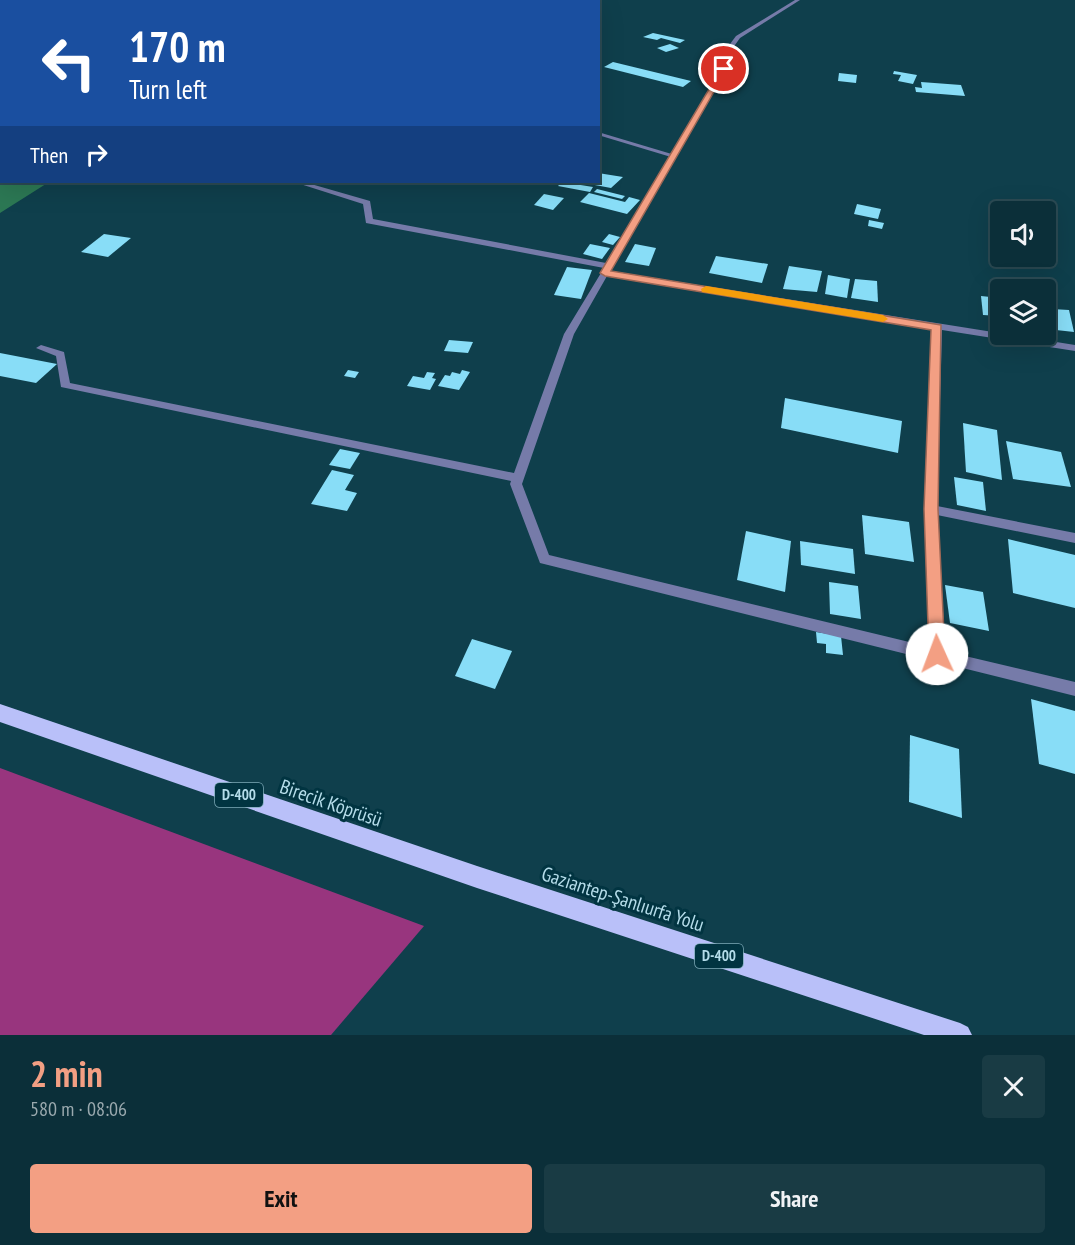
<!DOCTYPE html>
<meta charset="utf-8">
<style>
:root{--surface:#0b2f39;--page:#193b44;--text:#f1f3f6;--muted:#9aa9ae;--line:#2b4a53;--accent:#f39f83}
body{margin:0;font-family:"PT Sans Narrow",sans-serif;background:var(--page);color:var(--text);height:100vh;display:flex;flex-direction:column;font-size:22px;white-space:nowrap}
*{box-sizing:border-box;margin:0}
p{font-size:20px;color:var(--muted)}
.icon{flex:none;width:33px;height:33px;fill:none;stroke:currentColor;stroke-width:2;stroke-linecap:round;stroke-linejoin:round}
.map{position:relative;height:1035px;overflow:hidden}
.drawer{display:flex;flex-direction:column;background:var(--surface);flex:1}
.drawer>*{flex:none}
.banner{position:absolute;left:0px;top:0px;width:600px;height:183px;box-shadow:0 6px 24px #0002,0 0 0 2px var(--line);background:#1a4fa0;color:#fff;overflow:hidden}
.fabs{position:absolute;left:990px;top:201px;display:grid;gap:12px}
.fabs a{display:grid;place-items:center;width:66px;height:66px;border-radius:6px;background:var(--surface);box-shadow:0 6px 24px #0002,0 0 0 2px var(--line);font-size:30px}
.pin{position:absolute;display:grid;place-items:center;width:51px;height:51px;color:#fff;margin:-26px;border:3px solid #fff;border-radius:50%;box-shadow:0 2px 6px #0007}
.me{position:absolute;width:66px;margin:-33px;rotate:358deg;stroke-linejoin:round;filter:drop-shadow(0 0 4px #0008)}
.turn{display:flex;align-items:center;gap:21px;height:126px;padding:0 30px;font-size:27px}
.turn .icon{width:78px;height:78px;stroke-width:2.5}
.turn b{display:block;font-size:42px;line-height:51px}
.then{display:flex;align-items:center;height:57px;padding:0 30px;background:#0003;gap:12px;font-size:22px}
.round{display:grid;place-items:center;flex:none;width:63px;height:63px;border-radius:6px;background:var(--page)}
.overview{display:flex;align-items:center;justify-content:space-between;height:102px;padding:0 30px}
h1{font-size:36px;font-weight:700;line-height:45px;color:var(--accent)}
.button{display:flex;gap:12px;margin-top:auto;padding:12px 30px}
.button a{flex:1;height:69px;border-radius:6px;background:var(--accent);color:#111;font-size:24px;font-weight:700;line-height:69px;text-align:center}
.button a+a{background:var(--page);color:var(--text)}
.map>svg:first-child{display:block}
</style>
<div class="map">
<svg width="1075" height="1035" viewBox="0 0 1075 1035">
<rect width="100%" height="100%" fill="#0f3f4c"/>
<!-- forest -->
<polygon fill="#98357e" points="0,768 424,926 331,1035 0,1035"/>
<!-- water -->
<polygon fill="#2c7854" points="0,0 335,0 2,2 2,182 49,182 0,213"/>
<!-- building -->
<g fill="#88ddf7">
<polygon points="653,33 685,40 680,43 661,38 657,40 643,37"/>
<polygon points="670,44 679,48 666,52 657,48"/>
<polygon points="613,62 691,81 683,87 604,67"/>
<polygon points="894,71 917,75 913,84 898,81 901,75 893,74"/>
<polygon points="839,73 857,75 856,83 838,81"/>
<polygon points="921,82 961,85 965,96 916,92 915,87 922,88"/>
<polygon points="598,173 623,177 611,188 584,183 598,182"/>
<polygon points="562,182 593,187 590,192 558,186"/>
<polygon points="597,189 625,196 622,199 594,192"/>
<polygon points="589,193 625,202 629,197 640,200 627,214 580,202"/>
<polygon points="544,194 564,198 553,210 534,205"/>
<polygon points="857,204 881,209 878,219 854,214"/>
<polygon points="869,220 884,223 882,229 868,226"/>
<polygon points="104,234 131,238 108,257 81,252"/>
<polygon points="609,234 620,237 613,245 602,242"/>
<polygon points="590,244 610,248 602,259 583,254"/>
<polygon points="635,244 656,248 649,266 625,262"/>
<polygon points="716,256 768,264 762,283 709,273"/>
<polygon points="789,266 822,271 817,292 783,289"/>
<polygon points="567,267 592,270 581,299 554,295"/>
<polygon points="828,275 850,279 847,298 825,294"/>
<polygon points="855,279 877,281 878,302 851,298"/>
<polygon points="981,296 1000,298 1000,316 983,315"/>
<polygon points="1052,309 1069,310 1074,332 1056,330"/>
<polygon points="449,340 473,342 468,353 444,351"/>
<polygon points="0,353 57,364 36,383 0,376"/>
<polygon points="348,370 359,372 355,378 344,376"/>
<polygon points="462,370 470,372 459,390 438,386 445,375 450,376 452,372 460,374"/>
<polygon points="427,372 435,373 432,378 436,379 430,390 407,386 413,376 424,378"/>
<polygon points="785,398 902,421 898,453 781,428"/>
<polygon points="963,423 997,430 1002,480 966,472"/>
<polygon points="1006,441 1061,452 1071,487 1013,479"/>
<polygon points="340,449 360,453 350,469 329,465"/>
<polygon points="332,470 354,475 345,490 357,493 347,511 311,504"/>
<polygon points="954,477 983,482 986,511 957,505"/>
<polygon points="862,515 909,522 914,562 865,554"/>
<polygon points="746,531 791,541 785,592 737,580"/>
<polygon points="1008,539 1075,555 1075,608 1013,593"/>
<polygon points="800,541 853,549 855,574 801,565"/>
<polygon points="829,582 858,586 861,619 830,614"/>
<polygon points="945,585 983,592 989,631 950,623"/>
<polygon points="816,632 841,636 843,655 826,653 826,644 817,643"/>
<polygon points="472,639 512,651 495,689 455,676"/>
<polygon points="1031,699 1075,711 1075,774 1039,764"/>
<polygon points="910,735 959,749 962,818 909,802"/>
</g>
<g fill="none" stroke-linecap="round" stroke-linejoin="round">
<!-- service -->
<polygon fill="#767ba9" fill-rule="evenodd" points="598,132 675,155 676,156 671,157 598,135"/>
<!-- minor -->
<g fill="#767ba9" fill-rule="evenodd">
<polygon points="410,0 415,0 408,2"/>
<path d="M795 0H800L740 38 730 52 727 69 610 271 1075 345V351L942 330 937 506 1075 533V543L937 515 944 651 1075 682V696L540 563 510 484 511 481 61 387 56 356 36 348 41 345 64 352 70 383 514 473 564 334 604 268 366 223 363 204 294 182H304L370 201 373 219 606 263 721 69 724 52 736 36ZM607 276 932 328 925 509 930 647 549 555 522 484 574 334Z"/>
</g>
<!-- primary -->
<polygon fill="#b9c0f9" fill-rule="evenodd" points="0,704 477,866 960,1023 968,1027 972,1035 924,1035 477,888 0,722"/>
</g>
<!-- route -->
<polygon fill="#f39f83" stroke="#9e6755" stroke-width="1.5" points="724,67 727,69 611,271 941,325 938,509 945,654 942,659 937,661 931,659 929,654 924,509 931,330 605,276 600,273 721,69"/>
<!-- slow -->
<polygon fill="#f59e0b" points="706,286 883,315 888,319 883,322 702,292 701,289"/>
<g text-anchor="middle" stroke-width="6" stroke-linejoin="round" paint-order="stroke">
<!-- shield labels -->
<g fill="#013441" stroke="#7eaab7" stroke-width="1.5">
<rect x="215" y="783" width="48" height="24" rx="4.5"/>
<rect x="695" y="944" width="48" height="24" rx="4.5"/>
</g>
<g font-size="15" font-weight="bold" fill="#b4dce9">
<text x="239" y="800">D-400</text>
<text x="719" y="961">D-400</text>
</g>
<!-- near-street labels -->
<g font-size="20" fill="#b4dce9" stroke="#013441">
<text transform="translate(331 803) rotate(19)" y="7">Birecik Köprüsü</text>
<text transform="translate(623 899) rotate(18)" y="7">Gaziantep-Şanlıurfa Yolu</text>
</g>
</g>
</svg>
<div class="fabs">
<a><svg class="icon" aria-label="sound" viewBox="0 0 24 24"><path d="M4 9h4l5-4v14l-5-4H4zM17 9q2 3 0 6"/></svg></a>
<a><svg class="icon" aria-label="layers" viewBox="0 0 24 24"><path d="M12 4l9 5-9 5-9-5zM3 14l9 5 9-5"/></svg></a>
</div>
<div class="pin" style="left:724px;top:69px;background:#d93025"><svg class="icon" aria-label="arrive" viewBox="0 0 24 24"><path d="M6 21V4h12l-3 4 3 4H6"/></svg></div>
<svg class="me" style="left:937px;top:654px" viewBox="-20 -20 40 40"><circle r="19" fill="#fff"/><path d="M0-13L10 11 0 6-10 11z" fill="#f39f83"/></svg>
<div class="banner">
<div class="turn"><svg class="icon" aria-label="left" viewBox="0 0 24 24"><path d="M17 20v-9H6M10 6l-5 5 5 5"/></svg><div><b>170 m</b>Turn left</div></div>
<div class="then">Then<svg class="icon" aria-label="right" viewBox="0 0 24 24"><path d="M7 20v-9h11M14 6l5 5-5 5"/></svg></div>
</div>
</div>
<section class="drawer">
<div class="overview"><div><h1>2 min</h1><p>580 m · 08:06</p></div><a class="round"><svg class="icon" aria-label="close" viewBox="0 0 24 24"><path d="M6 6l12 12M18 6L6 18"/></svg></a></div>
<div class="button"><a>Exit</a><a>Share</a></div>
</section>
